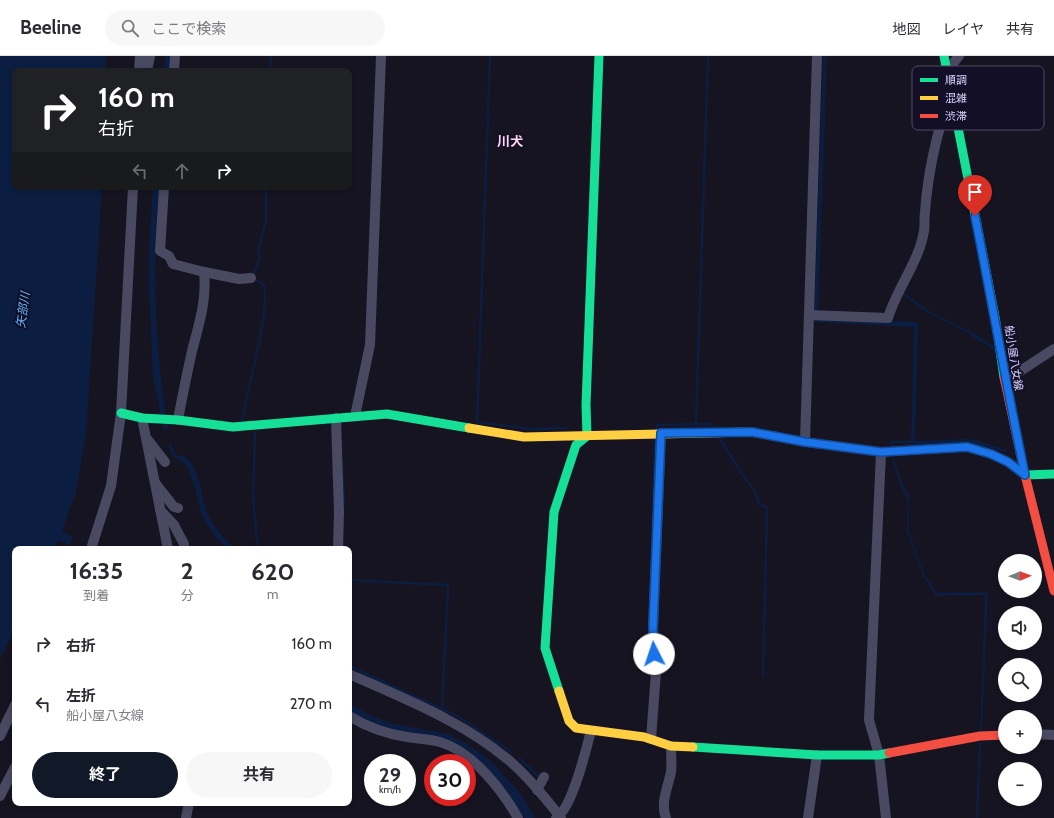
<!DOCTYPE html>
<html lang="ja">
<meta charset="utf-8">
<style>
:root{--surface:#fff;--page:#f7f7f7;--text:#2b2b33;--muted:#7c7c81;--line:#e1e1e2;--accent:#111827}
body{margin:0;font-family:Cabin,"Noto Sans JP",sans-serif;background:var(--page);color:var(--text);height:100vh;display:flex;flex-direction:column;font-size:15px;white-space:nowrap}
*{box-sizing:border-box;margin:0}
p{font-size:13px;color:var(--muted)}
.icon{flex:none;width:22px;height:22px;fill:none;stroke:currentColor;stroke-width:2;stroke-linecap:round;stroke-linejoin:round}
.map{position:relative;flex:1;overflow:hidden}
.sheet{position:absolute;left:12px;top:490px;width:340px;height:260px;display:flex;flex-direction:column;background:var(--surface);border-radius:8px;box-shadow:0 2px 6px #0003}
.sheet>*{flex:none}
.top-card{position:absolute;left:12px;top:12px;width:340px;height:122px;border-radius:8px;box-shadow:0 2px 6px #0003;background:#202124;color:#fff;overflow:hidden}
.needle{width:26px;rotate:89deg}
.buttons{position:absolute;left:998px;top:498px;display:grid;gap:8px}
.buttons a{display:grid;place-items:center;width:44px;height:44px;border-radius:50%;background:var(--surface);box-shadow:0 2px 6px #0003;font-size:20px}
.speed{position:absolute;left:364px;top:698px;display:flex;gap:8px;font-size:20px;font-weight:700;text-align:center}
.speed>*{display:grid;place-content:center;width:52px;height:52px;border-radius:50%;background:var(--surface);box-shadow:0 2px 6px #0003;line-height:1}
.speed small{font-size:10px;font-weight:400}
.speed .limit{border:6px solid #d22;background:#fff;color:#111}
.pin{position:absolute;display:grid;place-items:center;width:34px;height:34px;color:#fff;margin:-41px -17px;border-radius:50% 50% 50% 0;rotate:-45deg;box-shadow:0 0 4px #0007}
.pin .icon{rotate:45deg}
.me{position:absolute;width:44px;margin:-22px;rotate:356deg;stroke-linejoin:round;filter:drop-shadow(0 0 3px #0008)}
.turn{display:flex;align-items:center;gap:14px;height:84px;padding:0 20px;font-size:18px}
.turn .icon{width:52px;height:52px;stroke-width:2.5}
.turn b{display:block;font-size:28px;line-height:34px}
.lanes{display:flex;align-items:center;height:38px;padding:0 20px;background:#0003;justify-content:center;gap:20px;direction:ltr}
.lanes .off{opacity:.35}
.eta{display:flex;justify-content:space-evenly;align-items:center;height:68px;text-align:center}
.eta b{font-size:24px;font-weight:700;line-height:28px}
.button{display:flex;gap:8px;margin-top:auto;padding:8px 20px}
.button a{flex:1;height:46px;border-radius:24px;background:var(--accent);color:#fff;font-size:16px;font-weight:700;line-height:46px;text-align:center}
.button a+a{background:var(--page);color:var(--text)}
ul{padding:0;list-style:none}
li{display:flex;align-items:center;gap:12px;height:60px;padding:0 20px}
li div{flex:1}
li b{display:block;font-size:15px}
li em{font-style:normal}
header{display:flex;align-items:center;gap:24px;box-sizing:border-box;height:56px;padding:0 20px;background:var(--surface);border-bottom:1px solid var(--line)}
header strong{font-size:19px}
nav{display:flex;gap:22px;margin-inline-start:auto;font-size:14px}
.search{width:280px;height:36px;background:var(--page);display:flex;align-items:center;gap:10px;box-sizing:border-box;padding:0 14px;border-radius:22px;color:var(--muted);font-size:15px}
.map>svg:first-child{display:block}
</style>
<header>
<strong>Beeline</strong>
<div class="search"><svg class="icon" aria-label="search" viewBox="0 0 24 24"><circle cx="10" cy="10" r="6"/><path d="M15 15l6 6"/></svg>ここで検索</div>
<nav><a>地図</a><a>レイヤ</a><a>共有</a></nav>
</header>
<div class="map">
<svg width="1054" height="762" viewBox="0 0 1054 762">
<rect width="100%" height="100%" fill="#161421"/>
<!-- water -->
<g fill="#0b1e41">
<polygon points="0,0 106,0 106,15 15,15 15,131 102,131 86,379 76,436 62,475 73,481 70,489 58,485 55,493 15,493 15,574 0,602"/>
<polygon points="165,0 170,0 169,15 163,15"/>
<polygon points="823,0 827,0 818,262 918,266 915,385 967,383 976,384 1007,394 1006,396 991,392 911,389 914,271 814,266"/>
<path d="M153 131H159C152 211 155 293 168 373L164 374 153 322 149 231V192Z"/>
<polygon points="972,276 1019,307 1018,309 970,279"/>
<path d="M168 388H171L176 399C200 397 201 445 208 459 214 472 225 483 235 493H227L214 479 201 458 196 435 188 412 185 408 172 400Z"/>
<polygon points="894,403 901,424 909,440 909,474 914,491 925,519 937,537 988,536 982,675 980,675 985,539 936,540 924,521 907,477 908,446 899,426 892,404"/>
<polygon points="349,647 372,660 394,668 448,678 467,688 493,707 520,737 535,762 525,762 485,710 456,689 380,670 349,657"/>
<polygon points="520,701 541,721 539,723 518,703"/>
</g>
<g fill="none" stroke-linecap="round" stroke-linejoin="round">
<!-- stream -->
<g stroke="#0b1e41" stroke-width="2.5">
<polyline points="490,0 477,366 531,373 567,372"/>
<polyline points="270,15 271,0"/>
<polyline points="254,218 260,202 258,194 266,164 266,131"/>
<polyline points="902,237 929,256 973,278"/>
<path d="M242 364C246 340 273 243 263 228L255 224"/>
<polyline points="696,368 708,0"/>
<polyline points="656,374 657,369 711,368 712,370"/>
<polyline points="255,377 253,443 258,493"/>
<polyline points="719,381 745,423 753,432 760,449 767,452 763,620"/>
<polyline points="891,389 891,386 913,386"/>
<polyline points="342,406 344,447"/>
<polyline points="652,479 655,382"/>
<polyline points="349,524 448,529 442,653"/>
<polyline points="349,610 459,661 512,697"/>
<polyline points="977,762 980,687"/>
</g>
<!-- street -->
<g stroke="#4a4962" stroke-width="10">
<polyline points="139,15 140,0"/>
<polyline points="147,15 150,0"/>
<polyline points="174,15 175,0"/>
<polyline points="947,15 959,0"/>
<path d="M164 131 160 195 169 200 173 208 204 216C207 244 199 268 192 295 187 318 182 341 178 364"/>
<polyline points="204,216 239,223 251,222"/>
<path d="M809 259 888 262C897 232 919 206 924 175 925 169 924 162 925 156 928 116 937 75 951 37"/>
<polyline points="1005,325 1054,293"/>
<polyline points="355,360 370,289 381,0"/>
<polyline points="142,362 168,493"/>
<polyline points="336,362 339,456 338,493"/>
<polyline points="148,384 165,406"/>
<polyline points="805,386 817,0"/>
<polyline points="881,396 869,664 879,699 886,762"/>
<polyline points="156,428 174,451 178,452"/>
<polyline points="160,454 174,469 184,488"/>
<polyline points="91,493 111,430 121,357 133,131"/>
<path d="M349 618C405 643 465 666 512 707 530 723 547 744 561 762"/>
<path d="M349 660C367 671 386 678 407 681 418 683 429 683 440 686 473 696 502 734 518 762"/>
<polyline points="1035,678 1054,679"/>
<polyline points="0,680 15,649"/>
<polyline points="651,683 656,616 653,572 661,377"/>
<polyline points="537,734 544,721"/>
<polyline points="0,740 15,711"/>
<polyline points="186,762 189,747"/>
<path d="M556 762C572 753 586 694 591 675"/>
<path d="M666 762C660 747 668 731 671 716 672 708 671 699 671 690"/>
<polyline points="808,762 817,699"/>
</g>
<!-- fast -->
<g stroke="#16e098" stroke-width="9">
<polyline points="944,0 995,261 1004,321"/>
<polyline points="121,357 142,362 178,364 233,371 387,358 469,372"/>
<polyline points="587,380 586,349 599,0"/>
<polyline points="932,393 967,391 991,398 1008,406 1025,419 1054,418"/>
<polyline points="559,635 545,592 554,456 576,389 587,380"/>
<polyline points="693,691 817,699 879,699 889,697"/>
</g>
<!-- slow -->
<g stroke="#ffcf43" stroke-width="9">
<polyline points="469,372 524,381 751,376"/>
<polyline points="559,635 569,665 576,672 644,681 671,690 693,691"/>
</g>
<!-- jam -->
<g stroke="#f24e42" stroke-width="9">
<polyline points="1004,321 1025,419 1054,535"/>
<polyline points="751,376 805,386 881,396 932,393"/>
<polyline points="889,697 980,680 1005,679"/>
</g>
</g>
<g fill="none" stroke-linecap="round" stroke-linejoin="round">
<!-- route casing -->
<g stroke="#114b97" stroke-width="10">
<path id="route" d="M654 598 653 572 661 377 752 376 805 386 881 396 967 391 991 398 1008 406 1025 419C1007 333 992 246 975 160"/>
</g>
<!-- route -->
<use href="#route" stroke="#1a73e8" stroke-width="7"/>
</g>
<g text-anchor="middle" stroke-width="4" stroke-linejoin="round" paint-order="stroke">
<!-- street labels -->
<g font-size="11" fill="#d9d4ff" stroke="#130f26">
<text transform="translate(1014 302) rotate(81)" y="4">船小屋八女線</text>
</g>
<!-- water labels -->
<g font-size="12" font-style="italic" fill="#62b6ff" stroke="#130f26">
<text transform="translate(23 254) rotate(-82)" y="4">矢部川</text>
</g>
<!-- quarter labels -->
<g font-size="13" font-weight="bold" fill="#ffd6f0" stroke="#130f26">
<text x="510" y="90">川犬</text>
</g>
</g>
<!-- legend -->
<rect x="912" y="10" width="132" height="64" rx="6" fill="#130f26" stroke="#4e4a67" stroke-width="1"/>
<rect x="920" y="22" width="18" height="4" fill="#16e098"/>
<rect x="920" y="40" width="18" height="4" fill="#ffcf43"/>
<rect x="920" y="58" width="18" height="4" fill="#f24e42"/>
<g font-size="11" fill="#d9d4ff">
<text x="945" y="28">順調</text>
<text x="945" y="46">混雑</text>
<text x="945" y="64">渋滞</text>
</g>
</svg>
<div class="buttons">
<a><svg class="needle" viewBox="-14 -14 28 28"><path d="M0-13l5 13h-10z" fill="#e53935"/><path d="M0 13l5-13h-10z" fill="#7c7c81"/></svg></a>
<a><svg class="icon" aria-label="sound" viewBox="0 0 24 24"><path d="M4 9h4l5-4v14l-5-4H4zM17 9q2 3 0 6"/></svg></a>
<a><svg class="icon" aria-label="search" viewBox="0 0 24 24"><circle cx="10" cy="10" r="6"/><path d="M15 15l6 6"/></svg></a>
<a>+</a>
<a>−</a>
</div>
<div class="speed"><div>29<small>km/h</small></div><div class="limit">30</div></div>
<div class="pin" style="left:975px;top:160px;background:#d93025"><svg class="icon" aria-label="arrive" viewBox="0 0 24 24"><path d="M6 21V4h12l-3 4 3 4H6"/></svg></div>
<svg class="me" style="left:654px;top:598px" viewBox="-20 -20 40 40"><circle r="19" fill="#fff"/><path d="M0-13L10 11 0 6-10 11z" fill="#1a73e8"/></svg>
<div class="top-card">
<div class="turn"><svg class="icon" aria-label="right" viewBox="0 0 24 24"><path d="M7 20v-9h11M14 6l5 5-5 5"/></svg><div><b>160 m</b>右折</div></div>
<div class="lanes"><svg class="icon off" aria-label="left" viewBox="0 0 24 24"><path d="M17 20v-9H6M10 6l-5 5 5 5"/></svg><svg class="icon off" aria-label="ahead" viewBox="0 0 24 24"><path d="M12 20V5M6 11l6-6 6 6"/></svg><svg class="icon" aria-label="right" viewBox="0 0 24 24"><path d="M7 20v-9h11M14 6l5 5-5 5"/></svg></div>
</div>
<section class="sheet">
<div class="eta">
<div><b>16:35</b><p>到着</p></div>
<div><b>2</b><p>分</p></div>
<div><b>620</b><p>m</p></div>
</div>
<ul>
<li><svg class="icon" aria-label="right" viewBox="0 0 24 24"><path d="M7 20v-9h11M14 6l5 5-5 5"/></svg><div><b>右折</b></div><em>160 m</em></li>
<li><svg class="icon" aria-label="left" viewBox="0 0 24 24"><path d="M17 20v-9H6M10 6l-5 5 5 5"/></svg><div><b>左折</b><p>船小屋八女線</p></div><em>270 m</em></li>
</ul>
<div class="button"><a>終了</a><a>共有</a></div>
</section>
</div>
